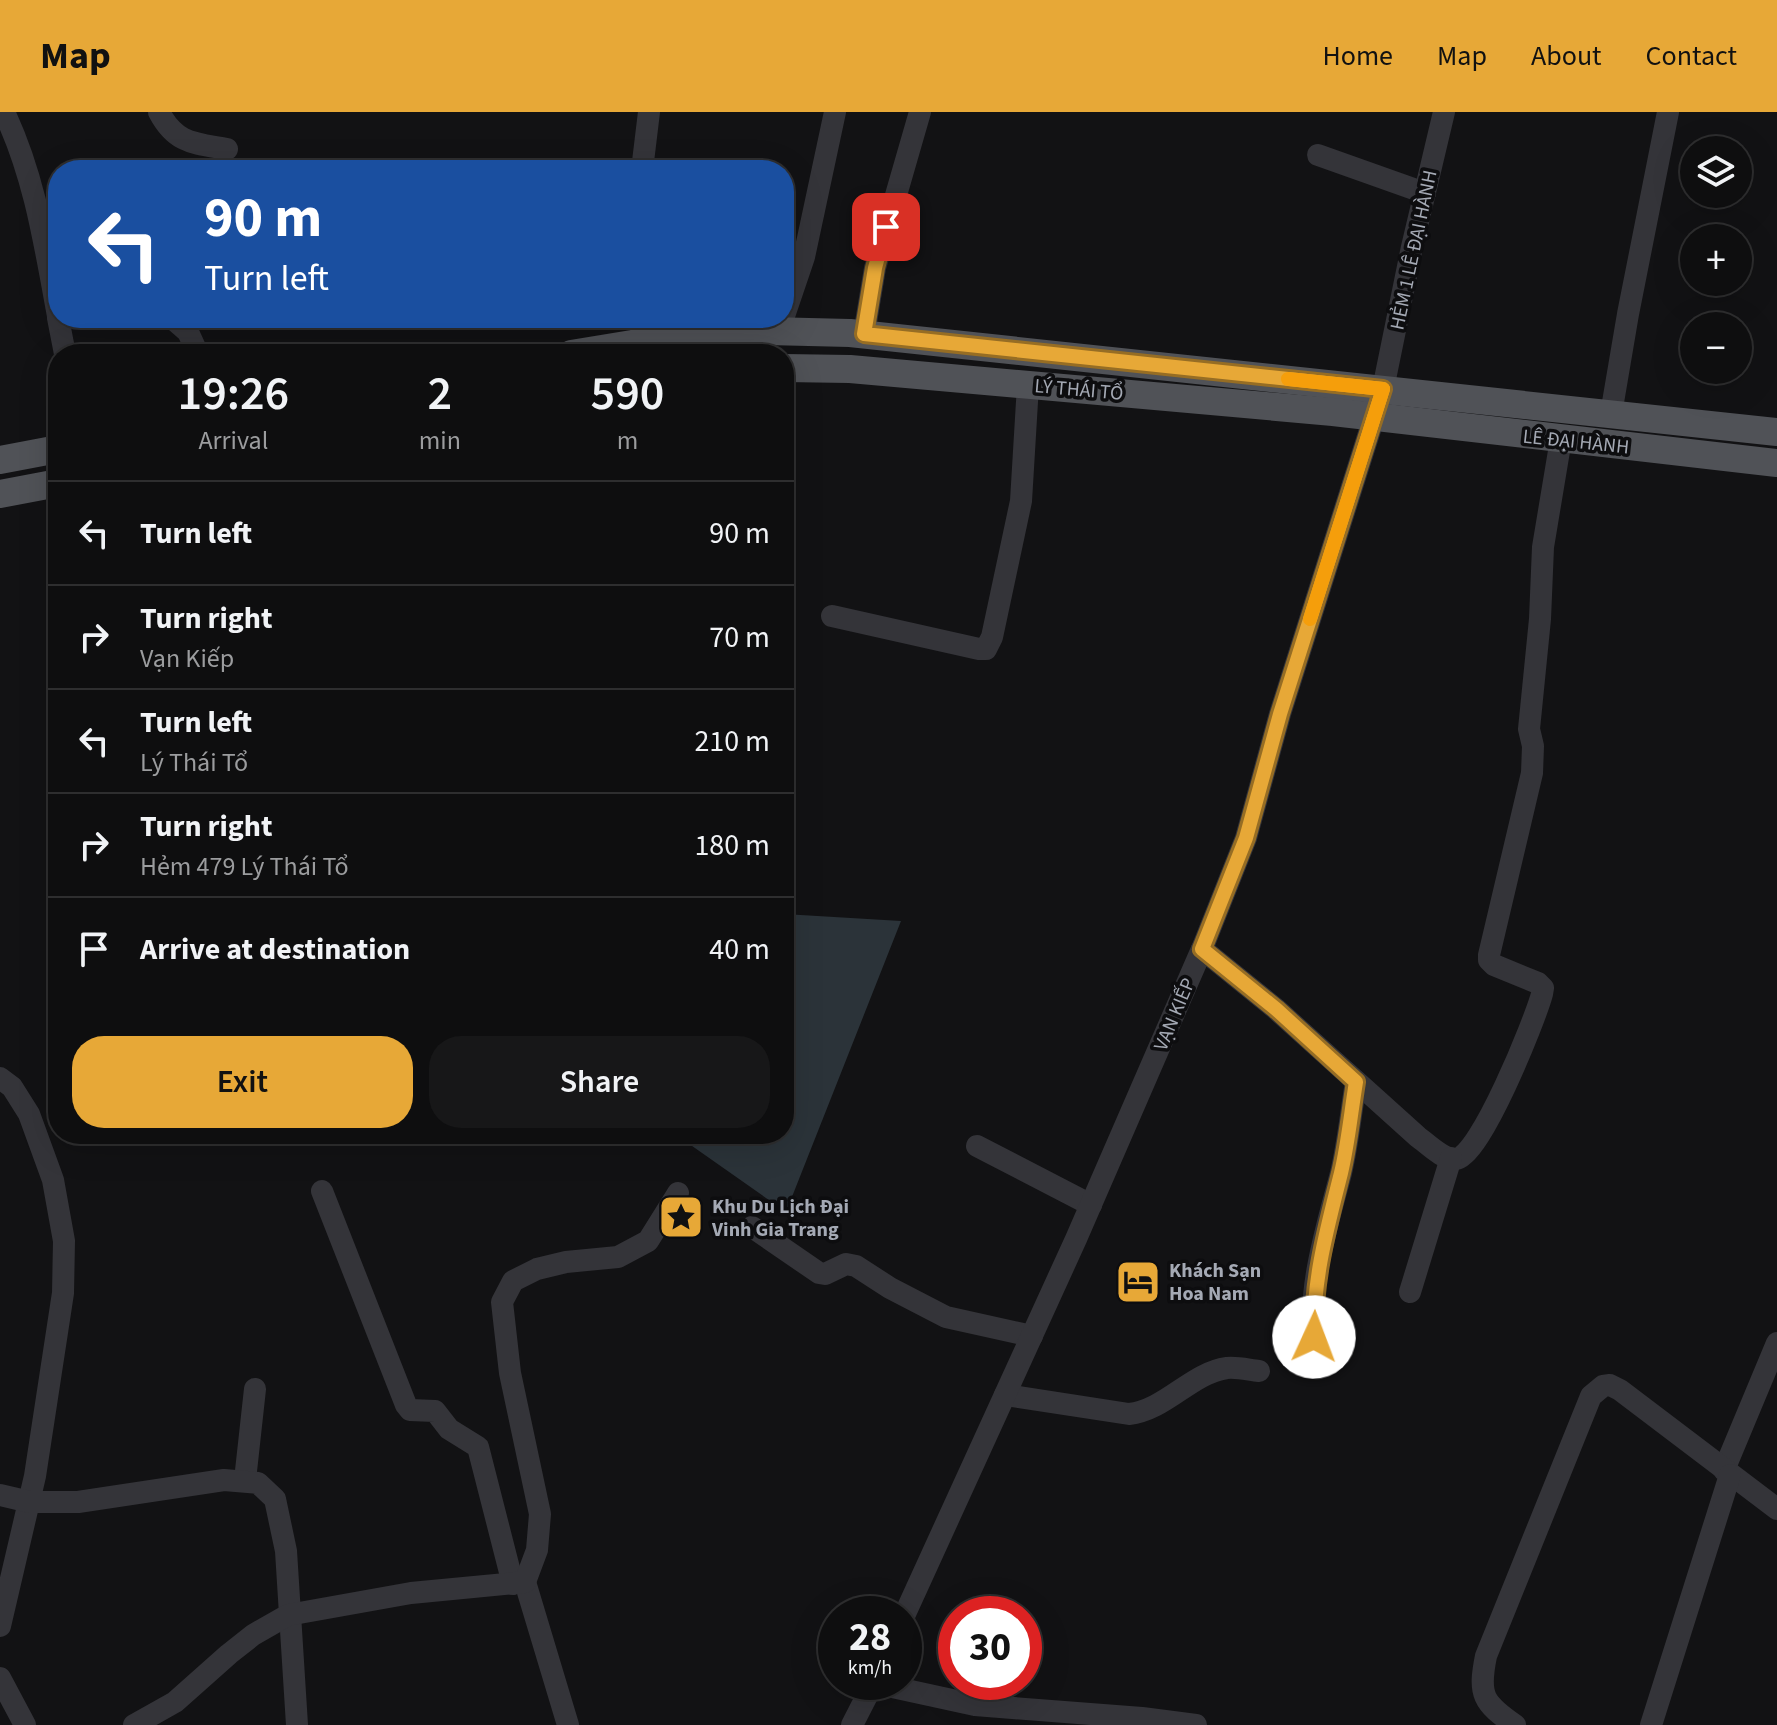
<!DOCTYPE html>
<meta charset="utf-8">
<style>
:root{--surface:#0e0e0f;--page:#171718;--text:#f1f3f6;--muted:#9b9c9e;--line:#2e2e2f;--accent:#e7a837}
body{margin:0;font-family:"Source Sans 3",sans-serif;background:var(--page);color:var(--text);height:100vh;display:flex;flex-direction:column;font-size:30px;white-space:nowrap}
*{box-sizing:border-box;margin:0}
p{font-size:26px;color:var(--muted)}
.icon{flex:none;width:44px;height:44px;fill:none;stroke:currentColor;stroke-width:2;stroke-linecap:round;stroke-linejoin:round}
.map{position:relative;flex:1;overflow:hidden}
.side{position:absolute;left:48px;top:232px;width:746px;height:800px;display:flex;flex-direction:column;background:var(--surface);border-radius:32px;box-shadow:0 8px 32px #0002,0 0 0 2px var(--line)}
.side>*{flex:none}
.hud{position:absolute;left:48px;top:48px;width:746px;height:168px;border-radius:32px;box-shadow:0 8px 32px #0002,0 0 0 2px var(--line);background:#1a4fa0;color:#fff;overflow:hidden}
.controls{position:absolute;left:1680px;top:24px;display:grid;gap:16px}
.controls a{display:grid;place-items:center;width:72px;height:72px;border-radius:50%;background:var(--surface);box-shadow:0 8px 32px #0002,0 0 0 2px var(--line);font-size:40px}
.speed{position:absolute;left:818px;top:1484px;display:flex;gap:16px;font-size:40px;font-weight:700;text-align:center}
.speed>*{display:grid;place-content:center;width:104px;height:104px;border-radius:50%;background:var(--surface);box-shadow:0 8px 32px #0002,0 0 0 2px var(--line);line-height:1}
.speed small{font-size:20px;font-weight:400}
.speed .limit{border:12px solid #d22;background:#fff;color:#111}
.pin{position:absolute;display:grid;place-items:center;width:68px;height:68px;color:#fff;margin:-34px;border-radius:16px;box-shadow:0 4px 12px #0006}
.me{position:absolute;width:88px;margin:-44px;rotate:2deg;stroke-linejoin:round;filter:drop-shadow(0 0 6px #0008)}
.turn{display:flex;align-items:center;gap:28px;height:168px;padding:0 24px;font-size:36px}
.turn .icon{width:104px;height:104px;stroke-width:2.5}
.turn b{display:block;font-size:56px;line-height:68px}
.eta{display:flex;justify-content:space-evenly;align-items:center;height:136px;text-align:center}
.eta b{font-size:48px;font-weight:600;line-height:56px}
.button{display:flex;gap:16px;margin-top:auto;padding:16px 24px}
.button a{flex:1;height:92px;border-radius:32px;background:var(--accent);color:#111;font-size:32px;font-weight:600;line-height:92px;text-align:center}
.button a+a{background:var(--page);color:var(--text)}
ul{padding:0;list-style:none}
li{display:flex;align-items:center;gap:24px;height:104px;padding:0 24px;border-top:2px solid var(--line)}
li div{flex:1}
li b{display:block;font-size:30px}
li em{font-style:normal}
header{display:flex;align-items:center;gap:48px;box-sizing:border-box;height:112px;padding:0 40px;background:var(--accent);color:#111}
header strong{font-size:38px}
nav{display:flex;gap:44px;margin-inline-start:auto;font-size:28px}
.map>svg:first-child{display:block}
</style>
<header>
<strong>Map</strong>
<nav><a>Home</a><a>Map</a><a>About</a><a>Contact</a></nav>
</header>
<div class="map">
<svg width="1777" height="1613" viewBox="0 0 1777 1613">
<rect width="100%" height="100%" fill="#121214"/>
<!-- water -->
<polygon fill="#2b3339" points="784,802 901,809 786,1100 675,1022 784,1022"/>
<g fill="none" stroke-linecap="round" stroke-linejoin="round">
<!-- minor -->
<g stroke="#343439" stroke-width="22">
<path d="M4 0C35 65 45 134 58 204"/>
<path d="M159 0C176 32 194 31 227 37"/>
<polyline points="1318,43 1425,81"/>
<polyline points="642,58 649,0"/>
<polyline points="784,204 804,145 835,0"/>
<polyline points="58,206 65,242"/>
<polyline points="172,206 188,220 198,242"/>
<polyline points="640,206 642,231"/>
<polyline points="864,222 875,156 920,0"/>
<polyline points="1611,302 1628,202 1668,0"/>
<polyline points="832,504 979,537 986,537 992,525 1021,389 1028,273"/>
<path d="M1202 837 1276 897 1418 1025C1428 1032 1443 1048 1456 1047 1480 1045 1535 908 1542 882L1543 876 1538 871 1494 853 1489 848V843L1532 661 1533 634 1529 617 1540 507 1543 435 1561 327"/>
<polyline points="0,966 12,975 29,1002 53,1068 64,1129 63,1181 35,1364 0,1514"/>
<polyline points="977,1034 1091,1093"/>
<polyline points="322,1079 406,1293 410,1298 435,1299 449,1317 478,1335 513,1472"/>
<polyline points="752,1115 819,1161 825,1162 846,1152 856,1154 890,1176 946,1205 1032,1224"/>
<polyline points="1410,1180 1451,1046"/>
<path d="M1319 1235C1301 1194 1330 1104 1341 1061 1348 1031 1351 1000 1356 970"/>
<path d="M1005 1283 1129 1302C1166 1298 1191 1261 1227 1256 1238 1255 1249 1258 1259 1259"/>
<polyline points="1724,1358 1777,1231"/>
<polyline points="245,1368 255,1277"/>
<polyline points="0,1383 30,1390 78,1390 224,1368 258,1371 275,1387 286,1439 297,1613"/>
<polyline points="525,1470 568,1613"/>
<polyline points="904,1504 1076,1127 1202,837 1246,726 1280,602 1383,277 1412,135 1444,0"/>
<polyline points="0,1566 25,1613"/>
<polyline points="874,1571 975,1593 1142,1606 1196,1613"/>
<polyline points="134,1613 175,1590 229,1542 253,1523 288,1503 411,1481 525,1470 537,1438 540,1402 510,1261 502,1190 513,1169 537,1157 566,1150 618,1145 648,1129 678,1081"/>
<polyline points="852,1613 874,1570"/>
<path d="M1515 1613C1483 1591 1478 1583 1486 1544L1591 1284 1603 1274 1610 1273 1620 1278 1777 1397"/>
<polyline points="1651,1613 1730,1363"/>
</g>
<!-- major -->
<g stroke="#505257" stroke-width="28">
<polyline points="571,242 638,231 768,219 850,221 1777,320"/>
<polyline points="784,256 850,257 1333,300 1777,351"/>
<polyline points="0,348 58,337"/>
<polyline points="0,382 58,371"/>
</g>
</g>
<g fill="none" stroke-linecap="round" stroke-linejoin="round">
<!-- route casing -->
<g stroke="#966d24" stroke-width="20">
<path id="route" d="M886 115 875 156 864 222 1383 277 1280 602 1246 726 1202 837 1276 897 1356 970C1351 1000 1348 1032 1341 1061 1327 1117 1313 1166 1314 1225"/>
</g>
<!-- route -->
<use href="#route" stroke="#e7a837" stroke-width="14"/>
<!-- slow -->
<polyline stroke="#f59e0b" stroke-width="14" points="1288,267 1383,277 1310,507"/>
</g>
<!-- icons -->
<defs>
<g id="sight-square" transform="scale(2.3)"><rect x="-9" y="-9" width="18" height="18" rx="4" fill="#e7a837" stroke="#0d0d0f"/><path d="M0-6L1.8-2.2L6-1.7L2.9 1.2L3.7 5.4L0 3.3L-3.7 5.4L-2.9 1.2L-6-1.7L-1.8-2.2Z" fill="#111"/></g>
<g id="hotel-square" transform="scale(2.3)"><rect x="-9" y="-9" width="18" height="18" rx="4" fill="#e7a837" stroke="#0d0d0f"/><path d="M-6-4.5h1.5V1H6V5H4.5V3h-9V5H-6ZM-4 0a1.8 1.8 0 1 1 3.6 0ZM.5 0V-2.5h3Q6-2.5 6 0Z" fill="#111"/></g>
</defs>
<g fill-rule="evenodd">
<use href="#sight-square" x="681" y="1105"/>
<use href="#hotel-square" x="1138" y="1170"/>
</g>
<g text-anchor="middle" stroke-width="7" stroke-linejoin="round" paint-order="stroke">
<!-- street labels -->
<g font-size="20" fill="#a4a9b4" stroke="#0d0d0f">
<text transform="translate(1413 138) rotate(-78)" y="7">HẺM 1 LÊ ĐẠI HÀNH</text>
<text transform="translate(1079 277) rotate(5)" y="7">LÝ THÁI TỔ</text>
<text transform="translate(1576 329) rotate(6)" y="7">LÊ ĐẠI HÀNH</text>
<text transform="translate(1174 902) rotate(-67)" y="7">VẠN KIẾP</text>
</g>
<!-- poi labels -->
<g font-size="20" font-weight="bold" fill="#a4a9b4" stroke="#0d0d0f" text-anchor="start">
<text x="712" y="1101">Khu Du Lịch Đại<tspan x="712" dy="23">Vinh Gia Trang</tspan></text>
<text x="1169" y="1165">Khách Sạn<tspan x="1169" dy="23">Hoa Nam</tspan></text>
</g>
</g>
</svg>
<div class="controls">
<a><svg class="icon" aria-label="layers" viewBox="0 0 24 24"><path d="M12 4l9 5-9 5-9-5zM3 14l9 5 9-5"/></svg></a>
<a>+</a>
<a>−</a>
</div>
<div class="speed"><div>28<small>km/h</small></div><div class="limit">30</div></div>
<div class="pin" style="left:886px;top:115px;background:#d93025"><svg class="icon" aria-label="arrive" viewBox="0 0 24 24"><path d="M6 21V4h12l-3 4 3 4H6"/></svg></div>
<svg class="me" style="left:1314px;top:1225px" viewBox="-20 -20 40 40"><circle r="19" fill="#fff"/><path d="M0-13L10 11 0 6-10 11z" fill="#e7a837"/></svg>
<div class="hud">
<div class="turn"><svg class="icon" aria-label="left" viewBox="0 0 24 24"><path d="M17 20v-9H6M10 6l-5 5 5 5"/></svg><div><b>90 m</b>Turn left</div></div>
</div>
<section class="side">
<div class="eta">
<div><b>19:26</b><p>Arrival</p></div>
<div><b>2</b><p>min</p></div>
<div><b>590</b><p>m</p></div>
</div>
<ul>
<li><svg class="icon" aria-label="left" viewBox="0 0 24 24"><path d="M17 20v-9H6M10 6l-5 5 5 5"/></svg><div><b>Turn left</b></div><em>90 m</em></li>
<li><svg class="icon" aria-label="right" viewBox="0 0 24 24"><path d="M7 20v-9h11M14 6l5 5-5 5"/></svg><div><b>Turn right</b><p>Vạn Kiếp</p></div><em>70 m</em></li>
<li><svg class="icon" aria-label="left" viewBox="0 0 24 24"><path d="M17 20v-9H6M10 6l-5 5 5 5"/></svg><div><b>Turn left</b><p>Lý Thái Tổ</p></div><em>210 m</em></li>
<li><svg class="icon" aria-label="right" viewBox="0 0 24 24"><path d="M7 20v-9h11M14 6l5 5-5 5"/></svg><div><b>Turn right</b><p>Hẻm 479 Lý Thái Tổ</p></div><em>180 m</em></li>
<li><svg class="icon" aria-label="arrive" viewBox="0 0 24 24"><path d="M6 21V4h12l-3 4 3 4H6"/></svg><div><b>Arrive at destination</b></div><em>40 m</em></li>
</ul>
<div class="button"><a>Exit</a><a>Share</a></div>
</section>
</div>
